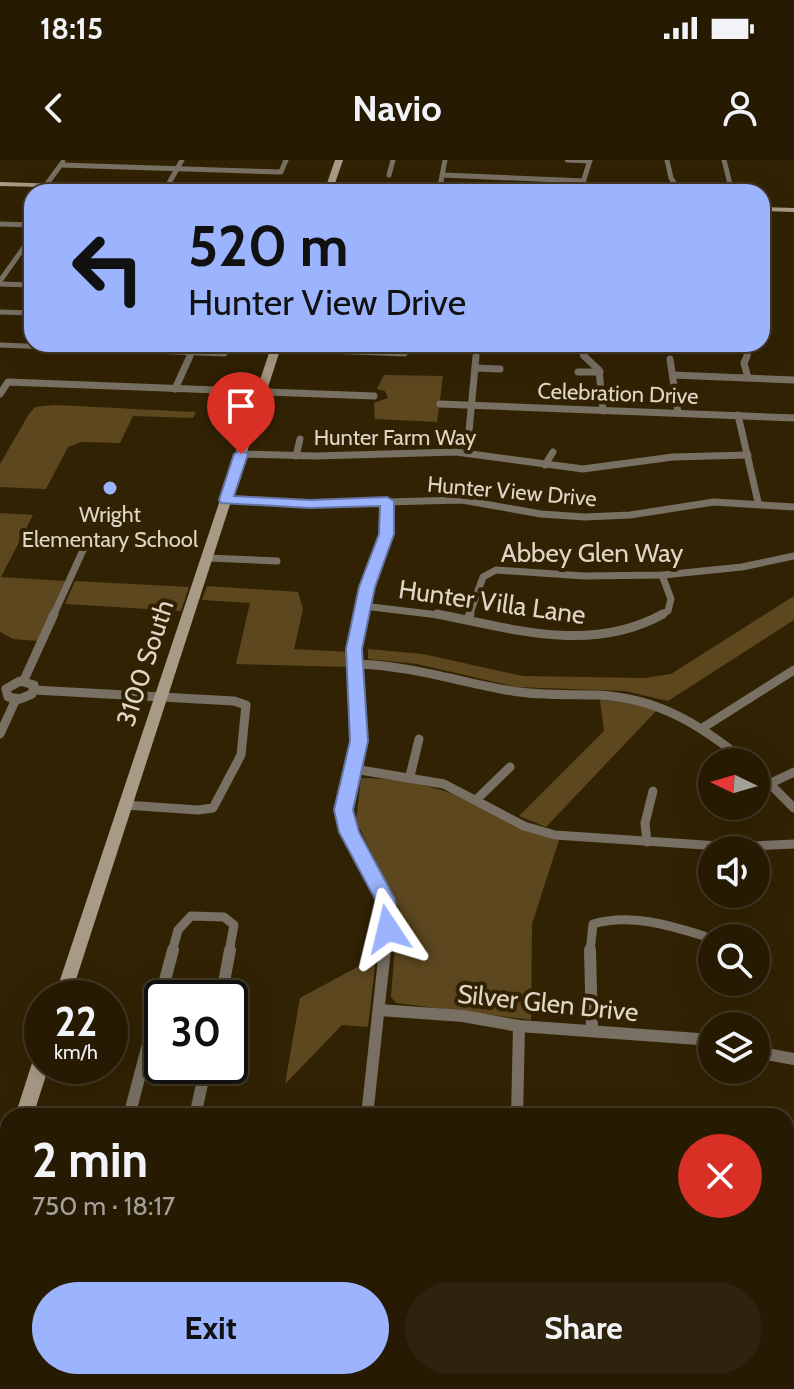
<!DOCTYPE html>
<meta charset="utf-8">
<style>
:root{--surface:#261a03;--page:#2e230d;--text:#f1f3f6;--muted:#a4a19a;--line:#423825;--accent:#9cb4fd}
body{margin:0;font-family:Cabin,sans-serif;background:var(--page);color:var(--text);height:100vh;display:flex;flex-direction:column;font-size:30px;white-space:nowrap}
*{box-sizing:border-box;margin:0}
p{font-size:26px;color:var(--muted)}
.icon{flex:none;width:44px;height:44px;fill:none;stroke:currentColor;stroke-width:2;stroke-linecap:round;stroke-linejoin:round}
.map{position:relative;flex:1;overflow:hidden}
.panel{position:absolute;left:0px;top:948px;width:794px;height:282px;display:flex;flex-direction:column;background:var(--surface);border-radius:24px 24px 0 0;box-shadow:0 8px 32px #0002,0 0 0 2px var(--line)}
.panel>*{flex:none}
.banner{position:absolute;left:24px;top:24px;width:746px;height:168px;border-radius:24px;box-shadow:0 8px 32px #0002,0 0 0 2px var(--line);background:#9cb4fd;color:#111;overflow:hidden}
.needle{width:52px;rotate:275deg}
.controls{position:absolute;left:698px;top:588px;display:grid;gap:16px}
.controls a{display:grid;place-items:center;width:72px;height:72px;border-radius:50%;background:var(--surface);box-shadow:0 8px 32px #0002,0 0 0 2px var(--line);font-size:40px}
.speed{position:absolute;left:24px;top:820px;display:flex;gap:16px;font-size:40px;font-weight:700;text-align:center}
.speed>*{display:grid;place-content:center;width:104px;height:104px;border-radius:50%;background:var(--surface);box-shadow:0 8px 32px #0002,0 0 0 2px var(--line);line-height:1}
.speed small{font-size:20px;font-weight:400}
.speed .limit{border:4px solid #111;border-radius:12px;background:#fff;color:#111}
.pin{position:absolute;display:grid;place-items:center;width:68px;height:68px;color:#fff;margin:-82px -34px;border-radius:50% 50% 50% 0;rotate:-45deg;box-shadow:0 0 8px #0007}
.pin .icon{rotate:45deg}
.me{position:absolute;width:88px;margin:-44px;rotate:350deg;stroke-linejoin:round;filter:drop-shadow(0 0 6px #0008)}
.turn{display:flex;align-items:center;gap:28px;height:168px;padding:0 32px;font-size:36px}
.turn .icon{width:104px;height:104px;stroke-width:2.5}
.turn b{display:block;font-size:56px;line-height:68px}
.round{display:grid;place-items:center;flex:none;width:84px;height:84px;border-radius:42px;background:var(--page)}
.summary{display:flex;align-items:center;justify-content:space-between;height:136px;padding:0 32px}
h1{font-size:48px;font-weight:700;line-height:60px}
.action{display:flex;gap:16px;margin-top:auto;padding:16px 32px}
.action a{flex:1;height:92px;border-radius:48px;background:var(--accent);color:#111;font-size:32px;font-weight:700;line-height:92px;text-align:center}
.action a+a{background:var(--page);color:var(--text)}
.status{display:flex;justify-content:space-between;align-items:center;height:56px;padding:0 40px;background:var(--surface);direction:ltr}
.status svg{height:22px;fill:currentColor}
header{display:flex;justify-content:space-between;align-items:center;height:104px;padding:0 32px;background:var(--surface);font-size:36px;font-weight:700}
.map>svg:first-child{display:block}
</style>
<div class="status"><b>18:15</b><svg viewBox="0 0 49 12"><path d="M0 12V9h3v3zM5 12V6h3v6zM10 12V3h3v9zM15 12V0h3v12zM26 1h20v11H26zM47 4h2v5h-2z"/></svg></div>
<header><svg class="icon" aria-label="back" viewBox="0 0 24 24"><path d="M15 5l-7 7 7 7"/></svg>Navio<svg class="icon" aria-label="person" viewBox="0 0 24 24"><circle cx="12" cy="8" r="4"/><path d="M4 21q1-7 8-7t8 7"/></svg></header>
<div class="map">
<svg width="794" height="1229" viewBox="0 0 794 1229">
<rect width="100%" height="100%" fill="#322204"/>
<!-- green -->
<g fill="#5d471f">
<polygon points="384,215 443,216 437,262 375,259 374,243 388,238 385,231 377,229"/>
<path d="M54 245C103 247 147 250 196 252L193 258 133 256 120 283 81 282 68 287 46 329 0 327V304L29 254 35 247Z"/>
<polygon points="0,353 33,355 1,417 65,421 38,481 13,479 0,472"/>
<polygon points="75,421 189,427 181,451 65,444"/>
<polygon points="207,426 298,432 303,449 294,489 349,492 350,507 236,504 250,443 202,440"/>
<polygon points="794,436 794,460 668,541 625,531 516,527 417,504 368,499 368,489 423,494 523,516 644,518 671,514"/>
<polygon points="600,540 630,542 659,548 546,667 519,656 604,571"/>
<path d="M361 618C438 618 491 649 559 680L532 764 531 860 396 843 391 837 398 747 356 661Z"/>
<polygon points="376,797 368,867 342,865 285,924 300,838"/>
</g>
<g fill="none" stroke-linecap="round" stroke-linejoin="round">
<!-- street-far3 -->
<g stroke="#787063" stroke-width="5">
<polyline points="567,0 590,1"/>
<polyline points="667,0 671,18 680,32"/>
<polyline points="724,0 732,32"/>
<polyline points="61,5 281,12 286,0"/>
<polyline points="389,15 393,0"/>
<polyline points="442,15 584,21"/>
<polyline points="46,25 63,2"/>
<polyline points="164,32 182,0"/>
<polyline points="439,32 445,0"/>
<polyline points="580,32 590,0"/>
<polyline points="0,64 32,65"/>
<polyline points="0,121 32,76"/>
<polyline points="0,124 32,125"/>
<polyline points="0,152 32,153"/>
<polyline points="574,184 586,198"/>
<polyline points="0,185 225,194"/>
<polyline points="275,189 405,194"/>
<polyline points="189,198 191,193"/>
<polyline points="476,198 477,184"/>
<polyline points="746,198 752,186"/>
</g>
<!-- street-far2 -->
<g stroke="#787063" stroke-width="7">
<polyline points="584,196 599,210 603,251"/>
<polyline points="747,196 744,203 748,218"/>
<polyline points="670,199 678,253"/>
<polyline points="475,208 500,209"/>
<polyline points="578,212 600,212"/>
<polyline points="673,215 794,220"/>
<polyline points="175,229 190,196"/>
<polyline points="0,234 8,222 374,236"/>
<polyline points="440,244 794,258"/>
<polyline points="738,255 758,342"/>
<polyline points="467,293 476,196"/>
<polyline points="241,294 316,296 456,292 583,309 673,297 748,295"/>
<polyline points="296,296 300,279"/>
<polyline points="545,305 553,292"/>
<polyline points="226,340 310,344 462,340 541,354 585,357 630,355 714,342 794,347"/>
<polyline points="207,398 277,401"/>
<polyline points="363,446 447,456"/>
<polyline points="53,456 84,388"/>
<polyline points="361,456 367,427 388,368 387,341"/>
<polyline points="469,456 483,417 496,410 584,416 663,415 742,407 794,396"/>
<polyline points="659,456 668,451 671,439 662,415"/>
</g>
<!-- street-far1 -->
<g stroke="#787063" stroke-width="9">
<polyline points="361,454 354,489 359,581 343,650 349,672 382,730 389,758 385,792"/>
<path d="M437 454C513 469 591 494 663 454"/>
<polyline points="468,460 470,454"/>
<path d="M355 504C409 505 459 522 512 531 541 536 570 534 598 535 658 538 701 565 746 602"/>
<polyline points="24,520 54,454"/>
<polygon points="20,521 34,525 32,534 20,539 8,537 6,529"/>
<polyline points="34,530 234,541 246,545 241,595 213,648 198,650 125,645"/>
<polyline points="704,567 794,510"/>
<polyline points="0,574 16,539"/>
<polyline points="354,609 444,624 524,666 555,675 734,687 794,684"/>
<polyline points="756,610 794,648"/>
<polyline points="410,616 419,579"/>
<polyline points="771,623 794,612"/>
<polyline points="476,640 510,607"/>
<polyline points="647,682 645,663 653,631"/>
<polyline points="172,792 178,770 191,756 224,757 234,765 229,792"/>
<path d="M590 792 593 764C629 753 669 765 704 776"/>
</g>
<!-- street -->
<g stroke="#787063" stroke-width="12">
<polyline points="590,790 592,871"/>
<polyline points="221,838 230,790"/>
<polyline points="379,850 463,856 519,866 712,880"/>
<polyline points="756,892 794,899"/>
<polyline points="129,956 173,790"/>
<polyline points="195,956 206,906"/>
<polyline points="367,956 385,790"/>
<polyline points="517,956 519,866"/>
<polyline points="0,1096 8,1097"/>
<polyline points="512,1222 512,1229"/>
<polyline points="656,1222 657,1229"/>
<polyline points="187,1229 188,1222"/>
<polyline points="335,1229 336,1222"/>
</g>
<!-- secondary -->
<g fill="#a89b86" fill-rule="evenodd">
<polygon points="335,0 343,0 332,32 324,32"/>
<polygon points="0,22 247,30 251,32 0,26"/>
<polygon points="762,47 794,48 794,52 762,51"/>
<polygon points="272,184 282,184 70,838 54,838"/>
<polygon points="42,893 42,906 49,906 33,956 15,956 33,900 36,895"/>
<polygon points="8,995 8,1031 7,1034 0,1037 0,1000 2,997"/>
</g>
</g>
<!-- route -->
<polygon fill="#9cb4fd" stroke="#6575a4" stroke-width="2" points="241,290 248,294 234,336 310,340 387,337 394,341 394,374 375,427 362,489 368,581 353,650 359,672 395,739 399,769 396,774 381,774 375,739 339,672 334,650 350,581 346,489 359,427 379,374 380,346 310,348 221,343 219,340 234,294"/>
<!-- markers -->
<circle fill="#9cb4fd" stroke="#322204" stroke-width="3" cx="110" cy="328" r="8"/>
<g text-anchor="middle" stroke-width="8" stroke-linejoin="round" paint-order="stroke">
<!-- far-street labels -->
<g font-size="22" fill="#e0d6c5" stroke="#322204">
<text transform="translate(618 233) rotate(2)" y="8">Celebration Drive</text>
<text x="395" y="285">Hunter Farm Way</text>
<text transform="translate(512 331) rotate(5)" y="8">Hunter View Drive</text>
</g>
<!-- far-poi labels -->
<g font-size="22" fill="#e0d6c5" stroke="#322204">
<text x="110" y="362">Wright<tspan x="110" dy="25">Elementary School</tspan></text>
</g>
<!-- street labels -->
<g font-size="26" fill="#e0d6c5" stroke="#322204">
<text x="592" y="402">Abbey Glen Way</text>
<text transform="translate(492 442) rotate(8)" y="9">Hunter Villa Lane</text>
<text transform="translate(145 503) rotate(-72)" y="9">3100 South</text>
<text transform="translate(548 843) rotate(6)" y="9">Silver Glen Drive</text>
</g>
</g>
</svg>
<div class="controls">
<a><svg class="needle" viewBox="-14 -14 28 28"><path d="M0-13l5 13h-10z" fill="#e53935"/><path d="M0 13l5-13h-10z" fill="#a4a19a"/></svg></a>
<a><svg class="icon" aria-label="sound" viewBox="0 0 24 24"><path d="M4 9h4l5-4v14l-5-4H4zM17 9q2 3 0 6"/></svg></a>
<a><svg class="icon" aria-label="search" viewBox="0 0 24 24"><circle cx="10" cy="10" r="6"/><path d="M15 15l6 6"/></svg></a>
<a><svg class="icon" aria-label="layers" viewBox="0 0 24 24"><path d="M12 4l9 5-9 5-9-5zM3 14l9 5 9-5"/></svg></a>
</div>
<div class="speed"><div>22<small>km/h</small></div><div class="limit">30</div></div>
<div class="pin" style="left:241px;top:294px;background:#d93025"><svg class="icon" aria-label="arrive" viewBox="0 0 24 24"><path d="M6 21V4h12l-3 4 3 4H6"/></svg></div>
<svg class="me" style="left:388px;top:769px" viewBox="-20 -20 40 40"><path d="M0-17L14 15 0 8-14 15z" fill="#9cb4fd" stroke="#fff" stroke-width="4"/></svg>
<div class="banner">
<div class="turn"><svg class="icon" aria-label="left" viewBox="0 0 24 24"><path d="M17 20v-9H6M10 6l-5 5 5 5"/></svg><div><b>520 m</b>Hunter View Drive</div></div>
</div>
<section class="panel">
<div class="summary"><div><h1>2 min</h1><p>750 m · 18:17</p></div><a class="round" style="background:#d93025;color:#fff"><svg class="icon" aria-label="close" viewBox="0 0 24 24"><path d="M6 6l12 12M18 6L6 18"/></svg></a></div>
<div class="action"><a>Exit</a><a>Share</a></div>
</section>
</div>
